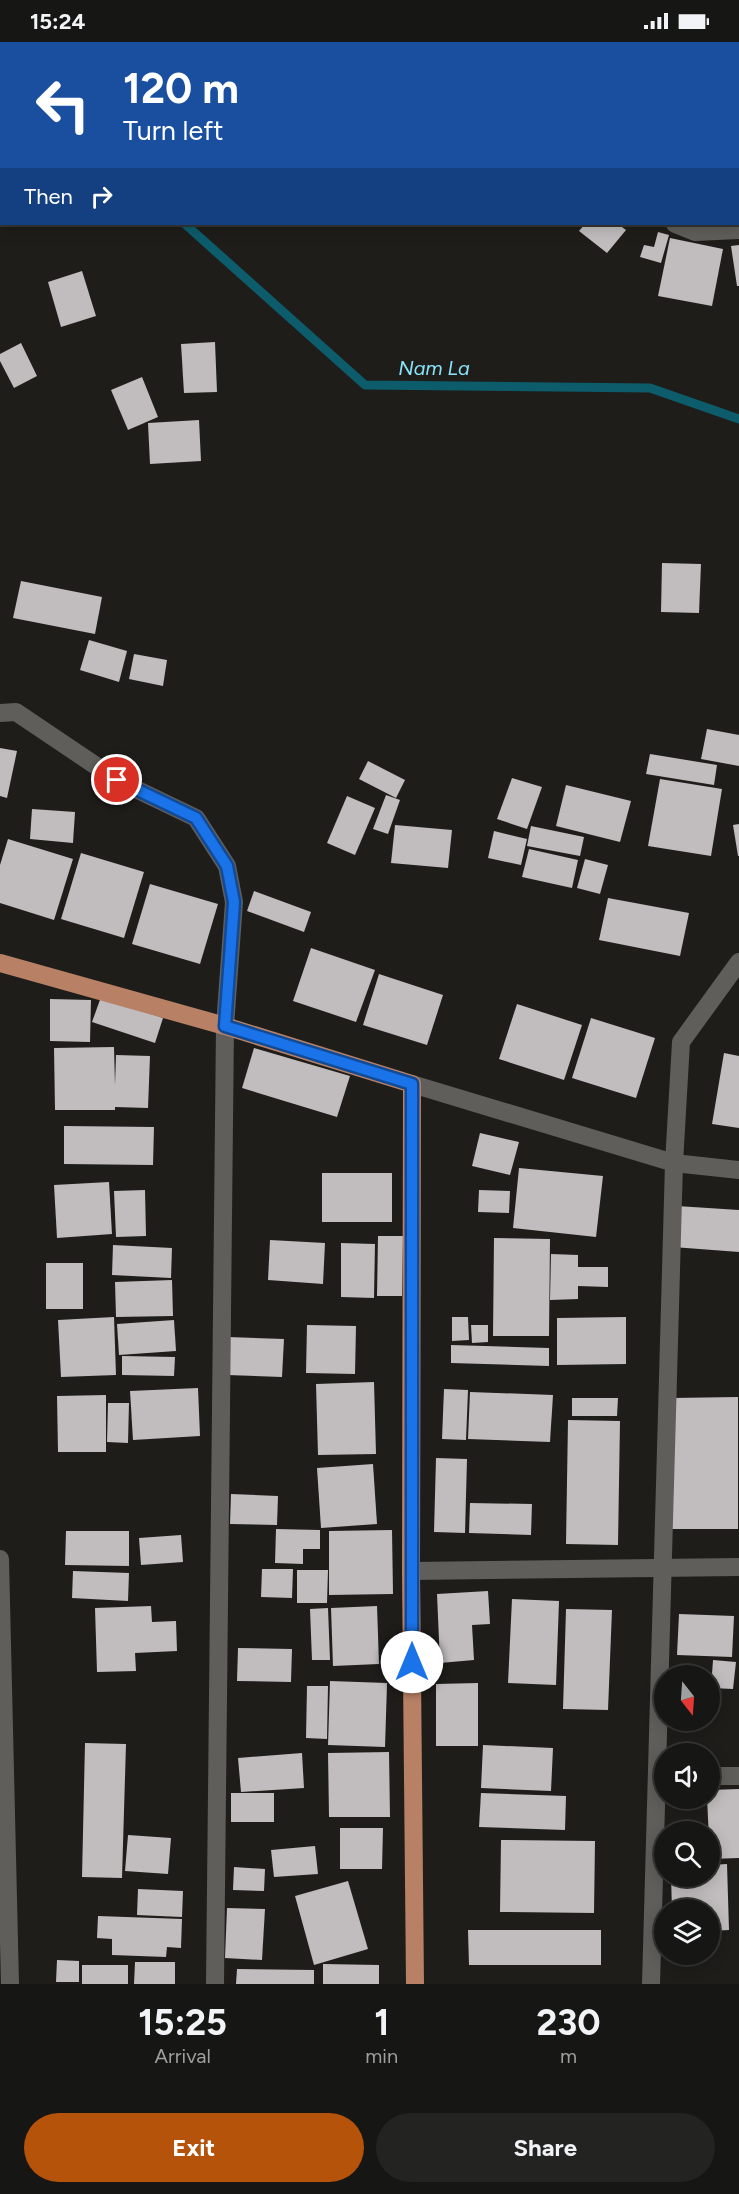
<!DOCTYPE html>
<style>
:root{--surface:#161614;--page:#232322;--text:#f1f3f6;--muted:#9e9fa0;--line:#353534;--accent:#b45309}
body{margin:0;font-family:Figtree,sans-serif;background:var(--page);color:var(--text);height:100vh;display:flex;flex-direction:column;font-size:22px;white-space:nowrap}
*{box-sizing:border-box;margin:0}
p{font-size:20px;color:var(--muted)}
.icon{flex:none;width:33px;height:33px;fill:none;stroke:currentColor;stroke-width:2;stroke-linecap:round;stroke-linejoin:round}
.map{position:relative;height:1942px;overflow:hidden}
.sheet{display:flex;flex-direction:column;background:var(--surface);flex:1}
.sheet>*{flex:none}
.banner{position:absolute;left:0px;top:0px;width:740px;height:183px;box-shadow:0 3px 15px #0003,0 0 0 2px var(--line);background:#1a4fa0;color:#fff;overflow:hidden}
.needle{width:39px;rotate:163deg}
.tools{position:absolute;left:654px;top:1623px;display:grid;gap:12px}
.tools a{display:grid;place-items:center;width:66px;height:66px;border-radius:50%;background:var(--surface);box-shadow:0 3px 15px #0003,0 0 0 2px var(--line);font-size:30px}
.pin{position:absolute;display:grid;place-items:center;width:51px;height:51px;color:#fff;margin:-26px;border:3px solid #fff;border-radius:50%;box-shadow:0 2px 6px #0007}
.me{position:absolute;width:66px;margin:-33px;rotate:0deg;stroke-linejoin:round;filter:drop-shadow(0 0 4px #0008)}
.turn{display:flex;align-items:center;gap:21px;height:126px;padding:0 24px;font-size:27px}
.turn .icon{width:78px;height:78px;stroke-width:2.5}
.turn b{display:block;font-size:42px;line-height:51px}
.then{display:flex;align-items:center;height:57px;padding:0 24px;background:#0003;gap:12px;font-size:22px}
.eta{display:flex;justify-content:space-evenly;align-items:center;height:102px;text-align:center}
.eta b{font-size:36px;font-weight:700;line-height:42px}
.action{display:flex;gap:12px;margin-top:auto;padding:12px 24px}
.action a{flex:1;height:69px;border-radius:36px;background:var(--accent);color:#fff;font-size:24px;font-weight:700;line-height:69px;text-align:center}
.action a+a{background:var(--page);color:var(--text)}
.status{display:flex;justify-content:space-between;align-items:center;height:42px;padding:0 30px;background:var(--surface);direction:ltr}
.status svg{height:16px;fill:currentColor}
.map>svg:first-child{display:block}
</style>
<div class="status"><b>15:24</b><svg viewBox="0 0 49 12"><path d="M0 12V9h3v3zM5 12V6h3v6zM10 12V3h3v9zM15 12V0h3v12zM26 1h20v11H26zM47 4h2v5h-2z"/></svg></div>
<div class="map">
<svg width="739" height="1942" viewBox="0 0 739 1942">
<rect width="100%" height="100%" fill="#1e1d1a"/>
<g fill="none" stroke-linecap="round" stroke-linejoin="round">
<!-- stream -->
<g stroke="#0d5c6b" stroke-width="9">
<polyline points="2,0 3,2"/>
<polyline points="185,182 365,343 650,346 739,377"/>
</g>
</g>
<!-- building -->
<g fill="#c1bcbd">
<polygon points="585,182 618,182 626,188 607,211 579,189"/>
<polygon points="658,190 669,193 661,221 640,215 644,203 654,205"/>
<polygon points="670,196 723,207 712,264 658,254"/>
<polygon points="739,203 739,244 737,244 731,204"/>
<polygon points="82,229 96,274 61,285 48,240"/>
<polygon points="215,300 217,350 184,351 181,302"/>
<polygon points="21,301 37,334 14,346 0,319 0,312"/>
<polygon points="142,335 158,375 128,388 111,348"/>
<polygon points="199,378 201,419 150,422 148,381"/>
<polygon points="662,521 701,522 699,571 661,570"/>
<polygon points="21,539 102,555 95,592 13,576"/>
<polygon points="89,598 127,609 119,640 80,628"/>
<polygon points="134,612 167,618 163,644 129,637"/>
<polygon points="707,687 739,693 739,724 701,717"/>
<polygon points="0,706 17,709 7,756 0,754"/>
<polygon points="650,712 717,723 714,743 646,732"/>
<polygon points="368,719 405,738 396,756 359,737"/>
<polygon points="512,736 542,745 527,787 497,777"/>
<polygon points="660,737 722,747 711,814 648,804"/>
<polygon points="566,743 631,759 620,800 556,784"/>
<polygon points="386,753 400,758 388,792 373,787"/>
<polygon points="347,754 375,766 355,813 327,801"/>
<polygon points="32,767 75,770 73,801 30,797"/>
<polygon points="739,782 739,814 738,814 733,783"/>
<polygon points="395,783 452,788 448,826 391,821"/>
<polygon points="531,784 584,795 580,814 527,804"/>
<polygon points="494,789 527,797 521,823 488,816"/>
<polygon points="8,797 73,817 54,878 0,861 0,823"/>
<polygon points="529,807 578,818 572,846 522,835"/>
<polygon points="81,811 144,830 124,896 61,877"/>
<polygon points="585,817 608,823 600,852 577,846"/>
<polygon points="150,842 218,862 200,922 132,902"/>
<polygon points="254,849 311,870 304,890 247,869"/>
<polygon points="608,856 689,871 680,914 599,898"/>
<polygon points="311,906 375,928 356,980 293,959"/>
<polygon points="379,932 443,953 427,1003 363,983"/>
<polygon points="101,955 163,976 155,1001 92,980"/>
<polygon points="50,957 91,958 90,1000 50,999"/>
<polygon points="517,962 582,983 564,1038 499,1017"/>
<polygon points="591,976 655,996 636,1056 572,1036"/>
<polygon points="114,1005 115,1043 116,1013 150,1014 148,1066 115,1065 115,1068 55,1068 54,1006"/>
<polygon points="254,1006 350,1034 337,1075 242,1046"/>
<polygon points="724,1011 739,1014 739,1086 712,1082"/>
<polygon points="64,1084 154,1085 153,1123 64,1122"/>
<polygon points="480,1091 519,1100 510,1133 472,1124"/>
<polygon points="519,1126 603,1134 596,1195 513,1186"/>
<rect x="322" y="1131" width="70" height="49"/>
<polygon points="109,1140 112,1192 57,1196 54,1143"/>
<polygon points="145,1148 146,1194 116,1195 114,1149"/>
<polygon points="479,1148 510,1149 509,1171 478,1170"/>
<polygon points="677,1164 739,1168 739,1210 673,1205"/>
<polygon points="378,1194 403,1194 402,1254 377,1254"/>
<polygon points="494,1196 550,1197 549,1294 493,1294"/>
<polygon points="270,1198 325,1201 323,1242 268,1238"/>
<polygon points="341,1201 375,1202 374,1256 341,1255"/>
<polygon points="113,1203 172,1206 171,1236 112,1233"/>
<polygon points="551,1212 578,1213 578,1225 608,1225 608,1245 578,1244 578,1257 550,1258"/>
<rect x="46" y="1221" width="37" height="46"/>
<polygon points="172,1238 173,1274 116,1275 115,1240"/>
<polygon points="114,1275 116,1333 61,1335 58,1278"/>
<polygon points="452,1275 468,1275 469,1298 452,1299"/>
<polygon points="626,1275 626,1322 557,1323 557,1276"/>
<polygon points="174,1278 176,1309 119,1313 117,1282"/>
<polygon points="307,1283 356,1284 355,1332 306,1331"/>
<polygon points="471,1283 488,1283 488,1300 472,1301"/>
<polygon points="228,1295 284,1297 282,1335 227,1333"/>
<polygon points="451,1303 549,1306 549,1324 451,1321"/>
<polygon points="122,1314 175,1315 174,1334 122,1333"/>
<polygon points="374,1340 376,1412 318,1413 316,1342"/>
<polygon points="198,1346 200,1394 133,1398 130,1349"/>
<polygon points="444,1347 468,1348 466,1398 442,1397"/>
<polygon points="470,1350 553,1353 550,1400 468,1397"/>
<polygon points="106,1353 106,1410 58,1410 57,1354"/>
<polygon points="738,1355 738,1487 672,1487 672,1356"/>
<polygon points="572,1356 618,1356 617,1374 572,1374"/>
<polygon points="108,1361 129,1361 128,1401 107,1400"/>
<polygon points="568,1378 620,1379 618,1503 566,1502"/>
<polygon points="436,1416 467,1417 465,1491 434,1490"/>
<polygon points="373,1422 377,1482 321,1486 317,1426"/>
<polygon points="231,1452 278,1454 277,1483 230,1482"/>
<polygon points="470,1461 532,1462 531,1493 469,1491"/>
<polygon points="276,1487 320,1488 320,1507 303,1507 303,1522 275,1521"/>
<polygon points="392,1488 393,1552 329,1553 329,1489"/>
<polygon points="66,1489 129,1489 129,1524 65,1523"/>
<polygon points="181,1493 183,1520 141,1523 139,1496"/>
<polygon points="262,1527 293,1527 292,1556 261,1555"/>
<polygon points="297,1528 328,1528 327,1561 297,1561"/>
<polygon points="73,1529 129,1531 128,1559 72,1556"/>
<polygon points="488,1549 490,1582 472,1583 474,1618 440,1621 437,1552"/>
<polygon points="512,1557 559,1559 556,1643 508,1641"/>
<polygon points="151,1564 152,1580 176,1579 177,1609 135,1611 136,1629 97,1630 95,1566"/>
<polygon points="377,1564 379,1622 333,1624 331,1566"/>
<polygon points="328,1566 330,1618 312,1618 310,1567"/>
<polygon points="566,1567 612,1568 608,1668 563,1667"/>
<polygon points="679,1572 734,1574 732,1615 677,1613"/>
<polygon points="238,1606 292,1607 291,1640 237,1639"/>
<polygon points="713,1618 736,1620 733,1647 711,1646"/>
<polygon points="330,1639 387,1641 385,1705 328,1703"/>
<polygon points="478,1641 478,1704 436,1704 436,1642"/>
<polygon points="307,1644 328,1644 327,1697 306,1696"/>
<polygon points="85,1701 126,1702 122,1836 82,1835"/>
<polygon points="483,1703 553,1706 551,1749 481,1746"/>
<polygon points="389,1710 390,1775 329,1775 328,1711"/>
<polygon points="302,1711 304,1746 241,1750 238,1716"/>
<polygon points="739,1747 739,1816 710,1817 707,1756 710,1756 710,1748"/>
<rect x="231" y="1751" width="43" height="29"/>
<polygon points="481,1751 566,1754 565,1788 479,1785"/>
<polygon points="340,1786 383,1786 382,1827 340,1827"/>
<polygon points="128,1793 171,1796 168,1832 125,1829"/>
<polygon points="501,1798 595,1799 594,1871 500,1870"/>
<polygon points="315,1804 318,1832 274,1835 271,1808"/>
<polygon points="727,1822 729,1888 710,1889 710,1868 672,1868 671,1834 710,1834 710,1823"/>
<polygon points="234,1825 265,1827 264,1849 233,1848"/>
<polygon points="348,1839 368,1907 314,1923 295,1854"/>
<polygon points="138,1847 183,1849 182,1875 137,1873"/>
<polygon points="227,1866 265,1867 262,1918 225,1916"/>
<polygon points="98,1874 182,1877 181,1906 167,1905 166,1915 112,1913 112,1897 97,1896"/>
<polygon points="468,1888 601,1888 601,1923 469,1923"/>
<polygon points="57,1918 79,1919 79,1940 56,1940"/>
<polygon points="135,1920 175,1920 175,1942 134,1942"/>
<polygon points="323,1922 379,1923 379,1942 323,1942"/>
<rect x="82" y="1923" width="46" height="19"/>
<polygon points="237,1927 314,1928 314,1942 236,1942"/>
</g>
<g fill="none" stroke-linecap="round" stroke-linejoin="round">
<!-- minor -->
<g stroke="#5f5e5a" stroke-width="18">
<polyline points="497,0 497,2"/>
<polyline points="675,182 695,190 739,188"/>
<polyline points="0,671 16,670 117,738 196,776 227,824 234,860 225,984 215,1942"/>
<polyline points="412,1042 674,1121 739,1128"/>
<polyline points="0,1517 10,1942"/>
<polyline points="411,1529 739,1525"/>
<polyline points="710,1734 739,1734"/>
<polyline points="651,1942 674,1121 681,1000 739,920"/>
</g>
<!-- major -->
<polyline stroke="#b88065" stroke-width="18" points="0,921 225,984 412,1042 411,1529 415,1942"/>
</g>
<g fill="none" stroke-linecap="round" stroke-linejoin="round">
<!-- route casing -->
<g stroke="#114b97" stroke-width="15">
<polyline id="route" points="117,738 196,776 227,824 234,860 225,984 412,1042 412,1620"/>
</g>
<!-- route -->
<use href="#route" stroke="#1a73e8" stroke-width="10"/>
</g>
<g text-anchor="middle" stroke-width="6" stroke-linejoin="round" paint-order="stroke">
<!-- water labels -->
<g font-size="20" font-style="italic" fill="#8ae4f9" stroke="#1e1d1a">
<text x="434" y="333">Nam La</text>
</g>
</g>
</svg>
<div class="tools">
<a><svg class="needle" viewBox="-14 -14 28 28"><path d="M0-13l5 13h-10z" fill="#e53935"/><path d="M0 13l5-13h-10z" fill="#9e9fa0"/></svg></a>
<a><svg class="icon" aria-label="sound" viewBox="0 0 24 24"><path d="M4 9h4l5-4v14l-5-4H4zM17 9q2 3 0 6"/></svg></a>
<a><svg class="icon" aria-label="search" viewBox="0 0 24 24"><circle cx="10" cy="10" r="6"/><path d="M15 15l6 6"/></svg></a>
<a><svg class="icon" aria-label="layers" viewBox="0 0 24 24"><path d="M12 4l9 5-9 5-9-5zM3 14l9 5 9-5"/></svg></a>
</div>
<div class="pin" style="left:117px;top:738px;background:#d93025"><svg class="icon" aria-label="arrive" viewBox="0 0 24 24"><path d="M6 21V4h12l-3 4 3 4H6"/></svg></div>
<svg class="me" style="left:412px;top:1620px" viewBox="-20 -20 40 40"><circle r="19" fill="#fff"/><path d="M0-13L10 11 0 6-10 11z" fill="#1a73e8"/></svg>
<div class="banner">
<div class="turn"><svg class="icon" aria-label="left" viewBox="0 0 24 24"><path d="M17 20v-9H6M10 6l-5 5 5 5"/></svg><div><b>120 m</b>Turn left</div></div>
<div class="then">Then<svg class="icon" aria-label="right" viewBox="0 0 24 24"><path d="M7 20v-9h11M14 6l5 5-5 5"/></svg></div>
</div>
</div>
<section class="sheet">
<div class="eta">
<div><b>15:25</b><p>Arrival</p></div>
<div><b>1</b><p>min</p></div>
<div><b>230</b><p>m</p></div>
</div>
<div class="action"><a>Exit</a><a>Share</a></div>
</section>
